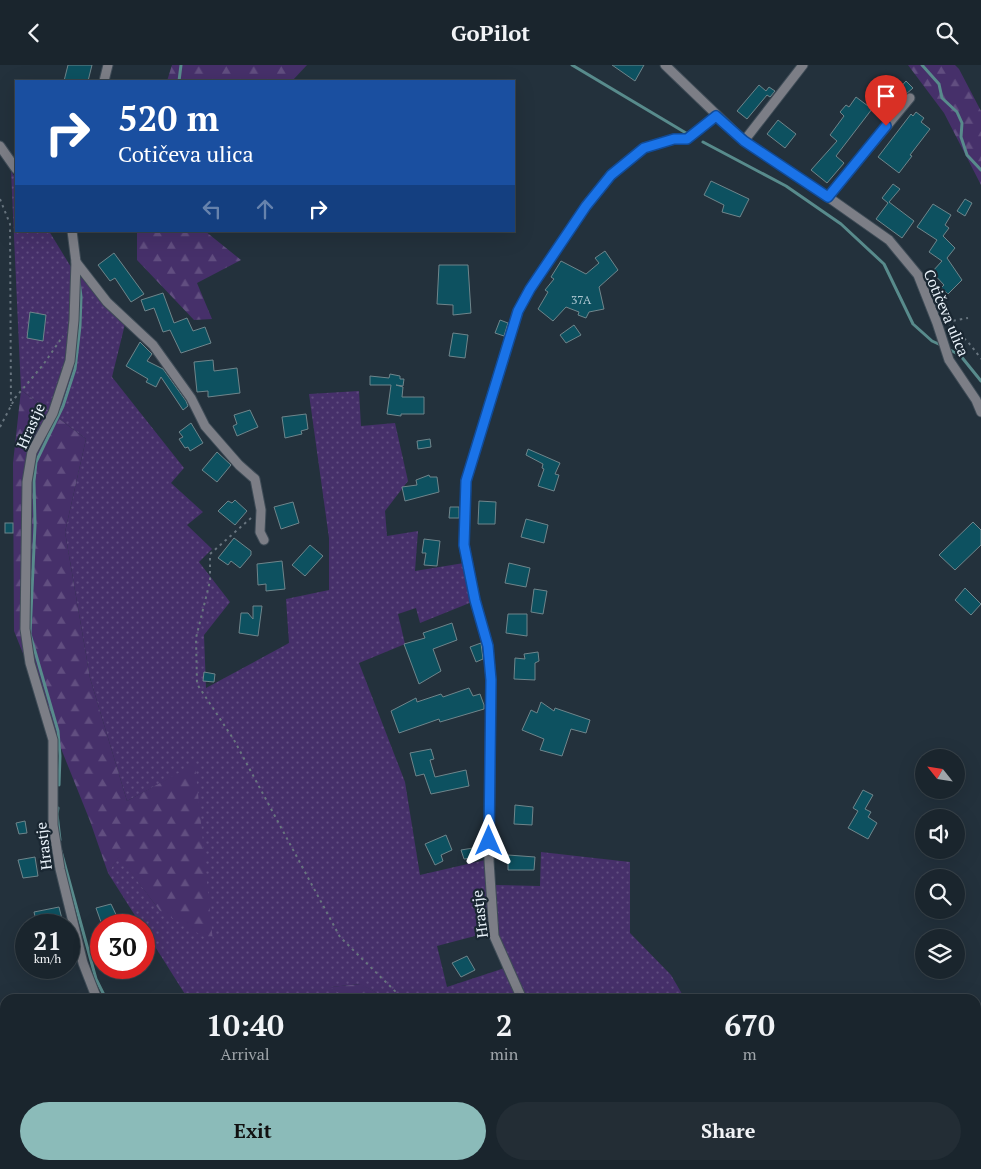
<!DOCTYPE html>
<meta charset="utf-8">
<style>
:root{--surface:#1a252d;--page:#232d35;--text:#f1f3f6;--muted:#9fa5aa;--line:#384249;--accent:#8bbbb9}
body{margin:0;font-family:"PT Serif",serif;background:var(--page);color:var(--text);height:100vh;display:flex;flex-direction:column;font-size:19px;white-space:nowrap}
*{box-sizing:border-box;margin:0}
p{font-size:16px;color:var(--muted)}
.icon{flex:none;width:28px;height:28px;fill:none;stroke:currentColor;stroke-width:2;stroke-linecap:round;stroke-linejoin:round}
.map{position:relative;flex:1;overflow:hidden}
.drawer{position:absolute;left:0px;top:929px;width:981px;height:176px;display:flex;flex-direction:column;background:var(--surface);border-radius:15px 15px 0 0;box-shadow:0 5px 20px #0002,0 0 0 1px var(--line)}
.drawer>*{flex:none}
.guide{position:absolute;left:15px;top:15px;width:500px;height:152px;border-radius:0px;box-shadow:0 5px 20px #0002,0 0 0 1px var(--line);background:#1a4fa0;color:#fff;overflow:hidden}
.needle{width:32px;rotate:300deg}
.buttons{position:absolute;left:915px;top:684px;display:grid;gap:10px}
.buttons a{display:grid;place-items:center;width:50px;height:50px;border-radius:50%;background:var(--surface);box-shadow:0 5px 20px #0002,0 0 0 1px var(--line);font-size:25px}
.speed{position:absolute;left:15px;top:849px;display:flex;gap:10px;font-size:25px;font-weight:700;text-align:center}
.speed>*{display:grid;place-content:center;width:65px;height:65px;border-radius:50%;background:var(--surface);box-shadow:0 5px 20px #0002,0 0 0 1px var(--line);line-height:1}
.speed small{font-size:12px;font-weight:400}
.speed .limit{border:8px solid #d22;background:#fff;color:#111}
.pin{position:absolute;display:grid;place-items:center;width:42px;height:42px;color:#fff;margin:-51px -21px;border-radius:50% 50% 50% 0;rotate:-45deg;box-shadow:0 0 5px #0007}
.pin .icon{rotate:45deg}
.me{position:absolute;width:55px;margin:-28px;rotate:0deg;stroke-linejoin:round;filter:drop-shadow(0 0 4px #0008)}
.turn{display:flex;align-items:center;gap:18px;height:105px;padding:0 20px;font-size:22px}
.turn .icon{width:65px;height:65px;stroke-width:2.5}
.turn b{display:block;font-size:35px;line-height:42px}
.lanes{display:flex;align-items:center;height:48px;padding:0 20px;background:#0003;justify-content:center;gap:25px;direction:ltr}
.lanes .off{opacity:.35}
.eta{display:flex;justify-content:space-evenly;align-items:center;height:85px;text-align:center}
.eta b{font-size:30px;font-weight:700;line-height:35px}
.action{display:flex;gap:10px;margin-top:auto;padding:10px 20px}
.action a{flex:1;height:58px;border-radius:30px;background:var(--accent);color:#111;font-size:20px;font-weight:700;line-height:58px;text-align:center}
.action a+a{background:var(--page);color:var(--text)}
header{display:flex;justify-content:space-between;align-items:center;height:65px;padding:0 20px;background:var(--surface);font-size:22px;font-weight:700}
.map>svg:first-child{display:block}
</style>
<header><svg class="icon" aria-label="back" viewBox="0 0 24 24"><path d="M15 5l-7 7 7 7"/></svg>GoPilot<svg class="icon" aria-label="search" viewBox="0 0 24 24"><circle cx="10" cy="10" r="6"/><path d="M15 15l6 6"/></svg></header>
<div class="map">
<svg width="981" height="1104" viewBox="0 0 981 1104">
<defs>
<pattern id="grass-dots" width="8" height="8" patternUnits="userSpaceOnUse" patternTransform="scale(1.25)"><rect width="8" height="8" fill="#46306a"/><path d="M2 2h.1M6 6h.1" fill="none" stroke="#614e80" stroke-width="1.8" stroke-linecap="round"/></pattern>
<pattern id="forest-firs" width="22" height="20" patternUnits="userSpaceOnUse" patternTransform="scale(1.25)"><rect width="22" height="20" fill="#46306a"/><path d="M5 1l3.5 6h-7zM16 11l3.5 6h-7z" fill="#614e80"/></pattern>
</defs>
<rect width="100%" height="100%" fill="#23313c"/>
<!-- grass -->
<g fill="url(#grass-dots)">
<polygon points="11,106 16,114 16,166 49,166 71,202 125,259 112,312 184,403 171,418 203,447 187,460 212,484 199,497 230,537 204,570 206,623 289,578 286,534 329,525 329,473 309,329 359,326 361,361 395,358 408,416 385,446 387,471 418,466 415,506 464,498 472,537 420,558 416,543 398,549 405,579 359,598 405,717 420,810 485,795 490,867 437,881 447,922 511,901 498,871 494,820 540,821 541,787 630,797 630,868 671,910 685,934 407,934 404,930 386,933 360,919 331,922 349,934 188,934 144,864 144,860 141,860 108,808 119,791 160,846 195,700 127,736 90,613 65,467 86,374 21,325"/>
<polygon points="359,1100 451,1100 451,1102 450,1104 365,1104"/>
<polygon points="516,1100 540,1100 541,1101 544,1100 759,1100 760,1104 519,1104"/>
</g>
<!-- forest -->
<g fill="url(#forest-firs)">
<polygon points="172,0 307,0 292,16 167,16"/>
<polygon points="908,0 955,0 959,4 981,46 981,120 944,48"/>
<polygon points="137,166 205,166 241,195 197,218 212,254 194,255 137,195"/>
<polygon points="21,325 86,374 65,467 90,613 127,736 195,699 213,877 160,846 119,792 108,808 90,756 14,566 13,398"/>
<polygon points="361,919 386,933 404,930 407,934 349,934 330,922"/>
<polygon points="199,1100 359,1100 365,1104 200,1104"/>
<polygon points="451,1100 516,1100 519,1104 450,1104"/>
</g>
<g fill="none" stroke-linecap="round" stroke-linejoin="round">
<!-- stream -->
<g stroke="#588b8c" stroke-width="3">
<polyline points="572,0 686,68"/>
<polyline points="922,0 939,19 942,33 957,47 962,58 961,72 967,90 981,105"/>
<polyline points="179,16 181,0"/>
<polyline points="703,77 786,121 841,159 884,199 913,259 932,276 943,281"/>
<polyline points="948,284 960,290 981,316"/>
<polyline points="59,720 60,691 58,666 30,569 35,460 34,416 36,397 63,341 75,304 80,261 81,232 79,216"/>
<polyline points="58,743 57,749 60,775"/>
<polyline points="61,786 96,914 106,934"/>
<polyline points="175,1100 176,1104"/>
</g>
</g>
<!-- building -->
<g fill="#0d5160" stroke="#6f858b">
<polygon points="68,0 92,0 88,16 64,16"/>
<polygon points="612,0 644,0 635,16"/>
<polygon points="906,16 913,23 905,30 899,24"/>
<polygon points="759,20 766,26 769,22 775,26 770,32 767,30 747,54 737,46"/>
<polygon points="856,32 872,44 836,91 844,98 827,118 811,105 837,76 830,70 844,51 840,47 846,40 849,42"/>
<polygon points="916,47 924,53 921,57 930,64 910,90 912,91 899,108 878,92 911,49 913,51"/>
<polygon points="778,55 796,69 785,83 767,69"/>
<polygon points="711,116 749,134 740,152 722,147 724,140 704,130"/>
<polygon points="893,119 900,124 889,137 914,156 902,173 876,154 888,138 882,133"/>
<polygon points="965,134 972,138 965,151 957,146"/>
<polygon points="933,139 951,150 945,160 949,163 943,171 955,183 947,193 962,215 948,229 941,223 944,220 932,207 942,196 929,187 937,175 917,162"/>
<polygon points="605,186 618,205 599,222 604,244 589,247 586,253 578,250 579,247 566,242 553,256 538,244 548,227 545,225 554,214 551,212 561,196 586,209 599,198 595,193"/>
<polygon points="114,188 144,229 131,237 115,213 110,216 98,200"/>
<polygon points="439,200 468,200 471,248 453,250 453,240 437,239"/>
<polygon points="163,228 174,258 187,253 193,266 205,262 211,278 181,288 170,265 163,267 154,243 145,246 141,235"/>
<polygon points="30,247 46,250 43,276 27,273"/>
<polygon points="500,255 508,258 504,271 495,268"/>
<polygon points="574,260 581,270 566,278 560,270"/>
<polygon points="453,268 468,270 465,293 449,291"/>
<polygon points="140,277 152,289 147,296 163,304 186,336 188,341 183,345 161,312 156,322 146,317 148,314 126,301"/>
<polygon points="213,295 214,306 237,303 240,328 208,332 208,326 197,327 194,297"/>
<polygon points="390,309 400,311 400,314 404,314 403,321 396,320 403,322 402,332 424,332 424,349 401,349 401,351 387,349 391,320 370,320 370,311 389,313"/>
<polygon points="250,345 258,362 237,371 233,361 237,359 234,350"/>
<polygon points="306,349 308,364 301,366 302,369 285,373 282,352"/>
<polygon points="191,358 203,378 190,386 188,382 185,383 179,374 183,372 179,367"/>
<polygon points="430,374 431,382 418,384 417,376"/>
<polygon points="528,384 560,398 555,409 559,410 554,426 538,421 544,404 542,403 543,399 526,390"/>
<polygon points="217,387 231,400 217,417 202,405"/>
<polygon points="429,410 430,412 437,412 439,427 405,436 402,422 417,420 416,415"/>
<polygon points="235,435 247,446 235,460 218,446 228,436 232,438"/>
<polygon points="479,436 496,437 495,459 478,459"/>
<polygon points="293,437 299,458 281,464 274,442"/>
<polygon points="450,442 459,442 459,453 449,453"/>
<polygon points="526,454 548,460 544,478 521,472"/>
<polygon points="973,457 981,465 981,480 955,505 939,490"/>
<rect x="5" y="458" width="8" height="10"/>
<polygon points="234,473 251,486 251,490 240,503 231,496 228,500 218,493"/>
<polygon points="424,474 440,476 437,501 424,500 426,488 422,488"/>
<polygon points="310,480 323,491 305,511 292,500"/>
<polygon points="282,496 285,524 266,526 266,519 258,520 257,499"/>
<polygon points="509,498 530,503 526,522 505,518"/>
<polygon points="965,523 981,539 971,550 955,535"/>
<polygon points="534,524 547,526 543,549 531,547"/>
<polygon points="253,541 262,541 258,571 239,568 241,548 248,548 253,554"/>
<polygon points="508,549 527,549 527,571 506,568"/>
<polygon points="452,558 457,575 433,584 441,606 419,619 404,579 425,573 423,568"/>
<polygon points="481,578 483,594 476,597 470,582"/>
<polygon points="538,587 539,596 535,598 535,615 514,614 515,593 525,594 524,589"/>
<polygon points="204,607 215,609 214,617 203,616"/>
<polygon points="469,623 473,631 480,629 484,640 484,644 440,657 439,654 399,668 391,646 416,633 417,637 441,629 443,632"/>
<polygon points="541,637 554,646 555,643 590,655 586,668 571,664 562,691 540,685 544,674 522,665 531,645 537,648"/>
<polygon points="431,684 434,694 430,695 435,712 466,705 469,721 431,729 424,709 416,711 410,688"/>
<polygon points="863,725 873,730 865,744 871,747 868,752 877,758 868,774 848,763 858,746 853,743"/>
<polygon points="515,740 533,742 532,760 514,759"/>
<polygon points="25,756 27,768 19,769 16,758"/>
<polygon points="446,770 452,785 441,790 443,796 435,800 425,779"/>
<polygon points="473,783 474,793 464,794 461,785"/>
<polygon points="508,790 535,792 534,805 508,805"/>
<polygon points="35,792 38,811 23,813 18,795"/>
<polygon points="111,839 121,860 102,860 96,843"/>
<polygon points="59,842 63,858 51,860 37,860 34,847"/>
<polygon points="467,891 475,905 461,912 452,898"/>
</g>
<g fill="none" stroke-linecap="round" stroke-linejoin="round">
<!-- lane casing -->
<g stroke="#3f4c57" stroke-width="7">
<g id="lane">
<polyline points="387,1100 393,1104"/>
<polyline points="206,1104 210,1100"/>
</g>
</g>
<!-- street casing -->
<g stroke="#3f4c57" stroke-width="11">
<g id="street">
<polyline points="665,0 744,76 828,132 889,175 918,210 937,258 949,295 976,335 981,347"/>
<polyline points="104,16 108,0"/>
<polyline points="744,76 803,0"/>
<polyline points="0,81 16,104"/>
<polyline points="828,132 910,33"/>
<polyline points="72,166 76,197 74,255 70,296 53,348 32,387 27,417 25,564 30,598 53,675 53,760 60,804 83,898 97,934"/>
<polyline points="76,197 107,237 153,280 191,333 205,361 239,400 255,414 261,445 260,467 264,475"/>
<polyline points="522,934 494,871 489,796 491,615 488,581 475,535 464,480 466,416 518,246 530,224 586,141 611,110 644,83 674,74 687,74 716,51"/>
<polyline points="139,1100 141,1104"/>
<polyline points="557,1100 558,1104"/>
<polyline points="599,1100 602,1104"/>
<polyline points="729,1100 732,1101 732,1104"/>
<polyline points="673,1104 684,1100"/>
</g>
</g>
<!-- path -->
<g stroke="#68757f" stroke-width="2" stroke-dasharray="2.5 4" stroke-linecap="butt">
<polyline points="0,134 10,159 11,341"/>
<polyline points="947,257 968,253"/>
<path d="M949 261C963 270 972 281 981 294"/>
<polyline points="0,362 15,333 43,300 63,271"/>
<polyline points="251,453 210,489 210,516 196,573 197,619 234,675 340,872 403,934"/>
</g>
<!-- lane -->
<use href="#lane" stroke="#7c7e86" stroke-width="4.5"/>
<!-- street -->
<use href="#street" stroke="#7c7e86" stroke-width="9"/>
</g>
<g fill="none" stroke-linecap="round" stroke-linejoin="round">
<!-- route casing -->
<g stroke="#114b97" stroke-width="12">
<polyline id="route" points="489,776 491,615 488,581 475,535 464,480 466,416 518,246 530,224 586,141 611,110 644,83 674,74 687,74 716,51 744,76 828,132 886,61"/>
</g>
<!-- route -->
<use href="#route" stroke="#1a73e8" stroke-width="9"/>
</g>
<g text-anchor="middle" stroke-width="4.5" stroke-linejoin="round" paint-order="stroke">
<!-- number labels -->
<g font-size="12" fill="#b3cad4">
<text x="581" y="239">37A</text>
</g>
<!-- street labels -->
<g font-size="15" fill="#eaf3fb" stroke="#1a2732">
<text transform="translate(946 248) rotate(67)" y="5">Cotičeva ulica</text>
<text transform="translate(31 361) rotate(-66)" y="5">Hrastje</text>
<text transform="translate(44 781) rotate(-97)" y="5">Hrastje</text>
<text transform="translate(480 849) rotate(-97)" y="5">Hrastje</text>
</g>
</g>
</svg>
<div class="buttons">
<a><svg class="needle" viewBox="-14 -14 28 28"><path d="M0-13l5 13h-10z" fill="#e53935"/><path d="M0 13l5-13h-10z" fill="#9fa5aa"/></svg></a>
<a><svg class="icon" aria-label="sound" viewBox="0 0 24 24"><path d="M4 9h4l5-4v14l-5-4H4zM17 9q2 3 0 6"/></svg></a>
<a><svg class="icon" aria-label="search" viewBox="0 0 24 24"><circle cx="10" cy="10" r="6"/><path d="M15 15l6 6"/></svg></a>
<a><svg class="icon" aria-label="layers" viewBox="0 0 24 24"><path d="M12 4l9 5-9 5-9-5zM3 14l9 5 9-5"/></svg></a>
</div>
<div class="speed"><div>21<small>km/h</small></div><div class="limit">30</div></div>
<div class="pin" style="left:886px;top:61px;background:#d93025"><svg class="icon" aria-label="arrive" viewBox="0 0 24 24"><path d="M6 21V4h12l-3 4 3 4H6"/></svg></div>
<svg class="me" style="left:489px;top:776px" viewBox="-20 -20 40 40"><path d="M0-17L14 15 0 8-14 15z" fill="#1a73e8" stroke="#fff" stroke-width="4"/></svg>
<div class="guide">
<div class="turn"><svg class="icon" aria-label="right" viewBox="0 0 24 24"><path d="M7 20v-9h11M14 6l5 5-5 5"/></svg><div><b>520 m</b>Cotičeva ulica</div></div>
<div class="lanes"><svg class="icon off" aria-label="left" viewBox="0 0 24 24"><path d="M17 20v-9H6M10 6l-5 5 5 5"/></svg><svg class="icon off" aria-label="ahead" viewBox="0 0 24 24"><path d="M12 20V5M6 11l6-6 6 6"/></svg><svg class="icon" aria-label="right" viewBox="0 0 24 24"><path d="M7 20v-9h11M14 6l5 5-5 5"/></svg></div>
</div>
<section class="drawer">
<div class="eta">
<div><b>10:40</b><p>Arrival</p></div>
<div><b>2</b><p>min</p></div>
<div><b>670</b><p>m</p></div>
</div>
<div class="action"><a>Exit</a><a>Share</a></div>
</section>
</div>
